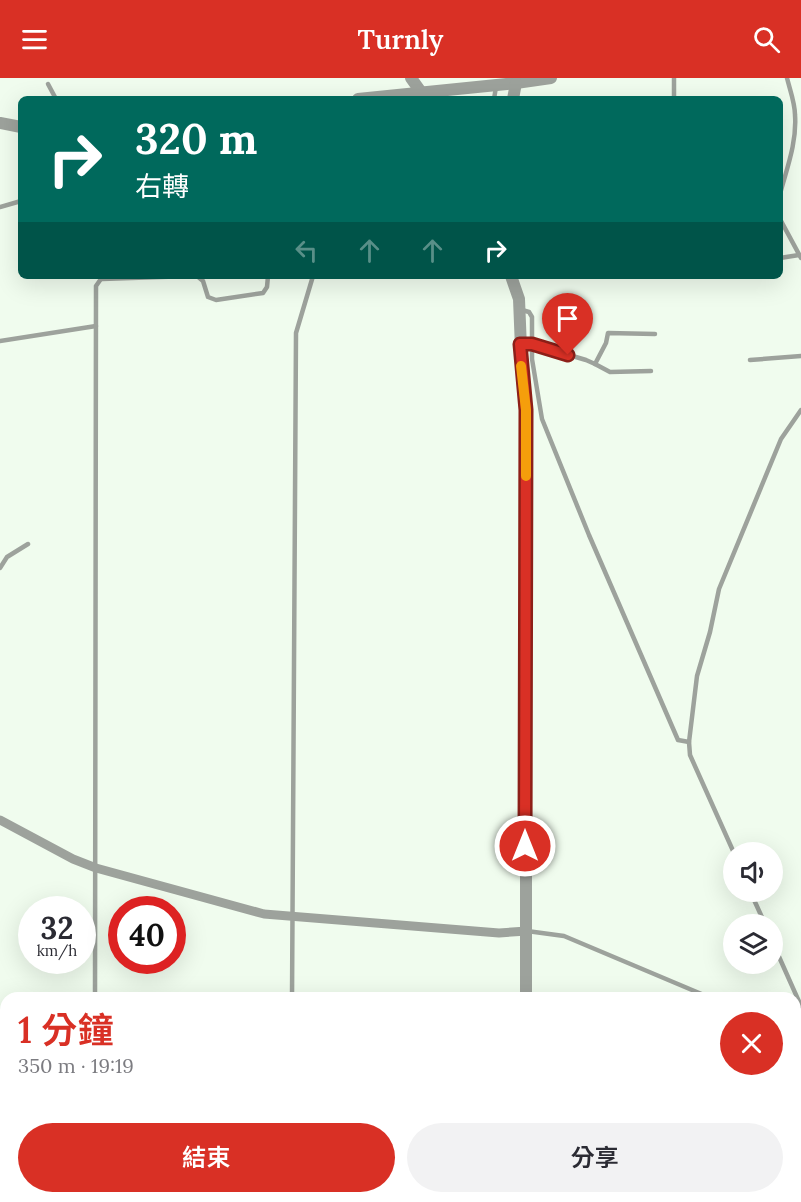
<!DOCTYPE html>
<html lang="zh-TW">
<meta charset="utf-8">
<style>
:root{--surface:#fff;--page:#f2f2f3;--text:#2b2b33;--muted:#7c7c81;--accent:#d93025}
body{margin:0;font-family:Lora,"Noto Sans TC",serif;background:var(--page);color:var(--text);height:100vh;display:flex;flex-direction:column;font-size:22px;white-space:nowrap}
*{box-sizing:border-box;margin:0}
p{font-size:20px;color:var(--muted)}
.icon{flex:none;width:33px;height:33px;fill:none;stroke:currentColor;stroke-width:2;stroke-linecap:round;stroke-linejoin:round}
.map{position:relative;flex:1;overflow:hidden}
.drawer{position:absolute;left:0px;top:914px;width:801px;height:212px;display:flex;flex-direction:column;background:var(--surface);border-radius:18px 18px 0 0;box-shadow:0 6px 24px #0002}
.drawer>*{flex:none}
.guide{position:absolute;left:18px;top:18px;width:765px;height:183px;border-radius:9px;box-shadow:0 6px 24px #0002;background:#00695c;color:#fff;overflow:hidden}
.buttons{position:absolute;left:723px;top:764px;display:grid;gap:12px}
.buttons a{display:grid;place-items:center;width:60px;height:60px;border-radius:50%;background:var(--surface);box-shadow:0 6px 24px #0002;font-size:30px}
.speed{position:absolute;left:18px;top:818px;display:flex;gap:12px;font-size:30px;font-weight:700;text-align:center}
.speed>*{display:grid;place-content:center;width:78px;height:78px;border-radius:50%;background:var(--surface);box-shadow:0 6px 24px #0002;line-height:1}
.speed small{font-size:15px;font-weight:400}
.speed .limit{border:9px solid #d22;background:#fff;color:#111}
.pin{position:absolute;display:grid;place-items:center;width:51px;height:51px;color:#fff;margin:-62px -26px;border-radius:50% 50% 50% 0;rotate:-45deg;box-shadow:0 0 6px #0007}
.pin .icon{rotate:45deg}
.me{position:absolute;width:66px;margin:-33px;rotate:0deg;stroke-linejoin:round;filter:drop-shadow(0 0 4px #0008)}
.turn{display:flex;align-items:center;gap:21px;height:126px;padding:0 18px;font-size:27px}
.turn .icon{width:78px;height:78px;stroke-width:2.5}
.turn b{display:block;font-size:42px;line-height:51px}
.lanes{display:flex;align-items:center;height:57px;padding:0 18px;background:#0003;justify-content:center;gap:30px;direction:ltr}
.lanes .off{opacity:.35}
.round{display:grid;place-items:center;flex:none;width:63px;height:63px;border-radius:32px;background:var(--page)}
.headline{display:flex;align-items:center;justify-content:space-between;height:102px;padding:0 18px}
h1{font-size:36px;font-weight:600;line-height:45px;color:var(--accent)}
.cta{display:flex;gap:12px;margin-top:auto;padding:12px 18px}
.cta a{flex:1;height:69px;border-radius:36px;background:var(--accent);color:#fff;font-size:24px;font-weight:600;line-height:69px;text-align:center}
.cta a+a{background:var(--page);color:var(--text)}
header{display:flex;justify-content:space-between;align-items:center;height:78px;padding:0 18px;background:var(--accent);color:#fff;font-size:27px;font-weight:600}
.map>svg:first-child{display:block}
</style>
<header><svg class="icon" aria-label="menu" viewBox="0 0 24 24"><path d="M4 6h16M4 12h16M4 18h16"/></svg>Turnly<svg class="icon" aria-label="search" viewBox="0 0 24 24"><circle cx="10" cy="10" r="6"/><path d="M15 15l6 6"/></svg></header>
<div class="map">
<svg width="801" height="1124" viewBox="0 0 801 1124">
<rect width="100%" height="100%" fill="#f0fcee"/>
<!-- building -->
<rect fill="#bbc6b8" x="47" y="1119" width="42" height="5"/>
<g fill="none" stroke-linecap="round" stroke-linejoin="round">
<!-- service -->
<g stroke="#9da29c" stroke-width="4.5">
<polyline points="674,0 674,21"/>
<polyline points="48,6 56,21"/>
<polyline points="494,21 496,9"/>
<path d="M780 116C787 90 797 64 795 37 795 25 790 12 787 0"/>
<polyline points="0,129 21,123"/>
<polyline points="780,141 801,180"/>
<polyline points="780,180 799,177"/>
<polyline points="197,198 203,203 208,219 216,222 263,215 267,209 268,198"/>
<polyline points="102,201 190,198"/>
<polyline points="522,232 529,234 532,239 532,281 542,341 589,457 678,662 689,664"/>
<polyline points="0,263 96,248"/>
<polyline points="532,266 586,282 595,286 606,265 608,255 655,256"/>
<polyline points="750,282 801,278"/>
<polyline points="595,286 610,294 651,293"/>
<polyline points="0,490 7,479 28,466"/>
<polyline points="734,775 690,677 689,664 697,598 710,554 719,511 781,361 801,332"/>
<polyline points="750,813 765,846"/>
<polyline points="527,853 564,858 711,920"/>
<polyline points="772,863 801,928"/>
<polyline points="95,920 96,208 103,198"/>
<polyline points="292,920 296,255 313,198"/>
<polyline points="795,937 801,936"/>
<polyline points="93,1124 93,1119"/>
<polyline points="292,1124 292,1119"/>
</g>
<!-- minor -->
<polyline stroke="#9da29c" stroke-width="9" points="0,742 73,781 96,790 264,836 499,855 527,853"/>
<!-- tertiary -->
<g stroke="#9da29c" stroke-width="12">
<polyline points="411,0 421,14"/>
<polyline points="358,21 516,5 551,0"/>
<polyline points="513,21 516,5"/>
<polyline points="0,45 21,49"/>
<polyline points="511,198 519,221 522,295 526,332 526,920"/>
<polyline points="491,1124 492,1119"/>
</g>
</g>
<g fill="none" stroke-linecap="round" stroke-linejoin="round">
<!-- route casing -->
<g stroke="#8d1f18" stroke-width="15">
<polyline id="route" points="525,768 526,332 520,266 532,266 568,277"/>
</g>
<!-- route -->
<use href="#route" stroke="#d93025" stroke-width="10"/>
<!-- slow -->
<polyline stroke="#f59e0b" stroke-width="10" points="521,288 526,332 526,398"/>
</g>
</svg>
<div class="buttons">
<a><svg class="icon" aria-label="sound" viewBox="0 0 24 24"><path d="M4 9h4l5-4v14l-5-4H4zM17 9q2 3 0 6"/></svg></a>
<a><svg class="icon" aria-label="layers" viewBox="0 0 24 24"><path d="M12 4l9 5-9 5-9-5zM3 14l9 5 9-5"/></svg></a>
</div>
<div class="speed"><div>32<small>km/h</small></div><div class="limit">40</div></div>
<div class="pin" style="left:568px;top:277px;background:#d93025"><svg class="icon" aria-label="arrive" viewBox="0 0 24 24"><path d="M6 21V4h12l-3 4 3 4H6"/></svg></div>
<svg class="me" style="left:525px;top:768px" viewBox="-20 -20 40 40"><circle r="17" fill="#d93025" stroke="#fff" stroke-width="3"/><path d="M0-11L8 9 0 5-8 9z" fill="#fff"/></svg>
<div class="guide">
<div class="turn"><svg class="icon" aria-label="right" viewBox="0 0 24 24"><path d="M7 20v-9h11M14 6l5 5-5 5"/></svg><div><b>320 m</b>右轉</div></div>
<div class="lanes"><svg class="icon off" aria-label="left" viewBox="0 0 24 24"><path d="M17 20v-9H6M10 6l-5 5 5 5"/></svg><svg class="icon off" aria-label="ahead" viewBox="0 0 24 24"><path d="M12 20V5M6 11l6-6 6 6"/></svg><svg class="icon off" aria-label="ahead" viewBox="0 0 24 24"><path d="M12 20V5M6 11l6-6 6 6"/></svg><svg class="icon" aria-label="right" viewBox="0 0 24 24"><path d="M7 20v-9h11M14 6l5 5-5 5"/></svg></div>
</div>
<section class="drawer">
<div class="headline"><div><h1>1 分鐘</h1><p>350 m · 19:19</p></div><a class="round" style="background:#d93025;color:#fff"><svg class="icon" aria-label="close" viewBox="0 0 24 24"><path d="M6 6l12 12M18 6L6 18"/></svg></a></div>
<div class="cta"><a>結束</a><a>分享</a></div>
</section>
</div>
